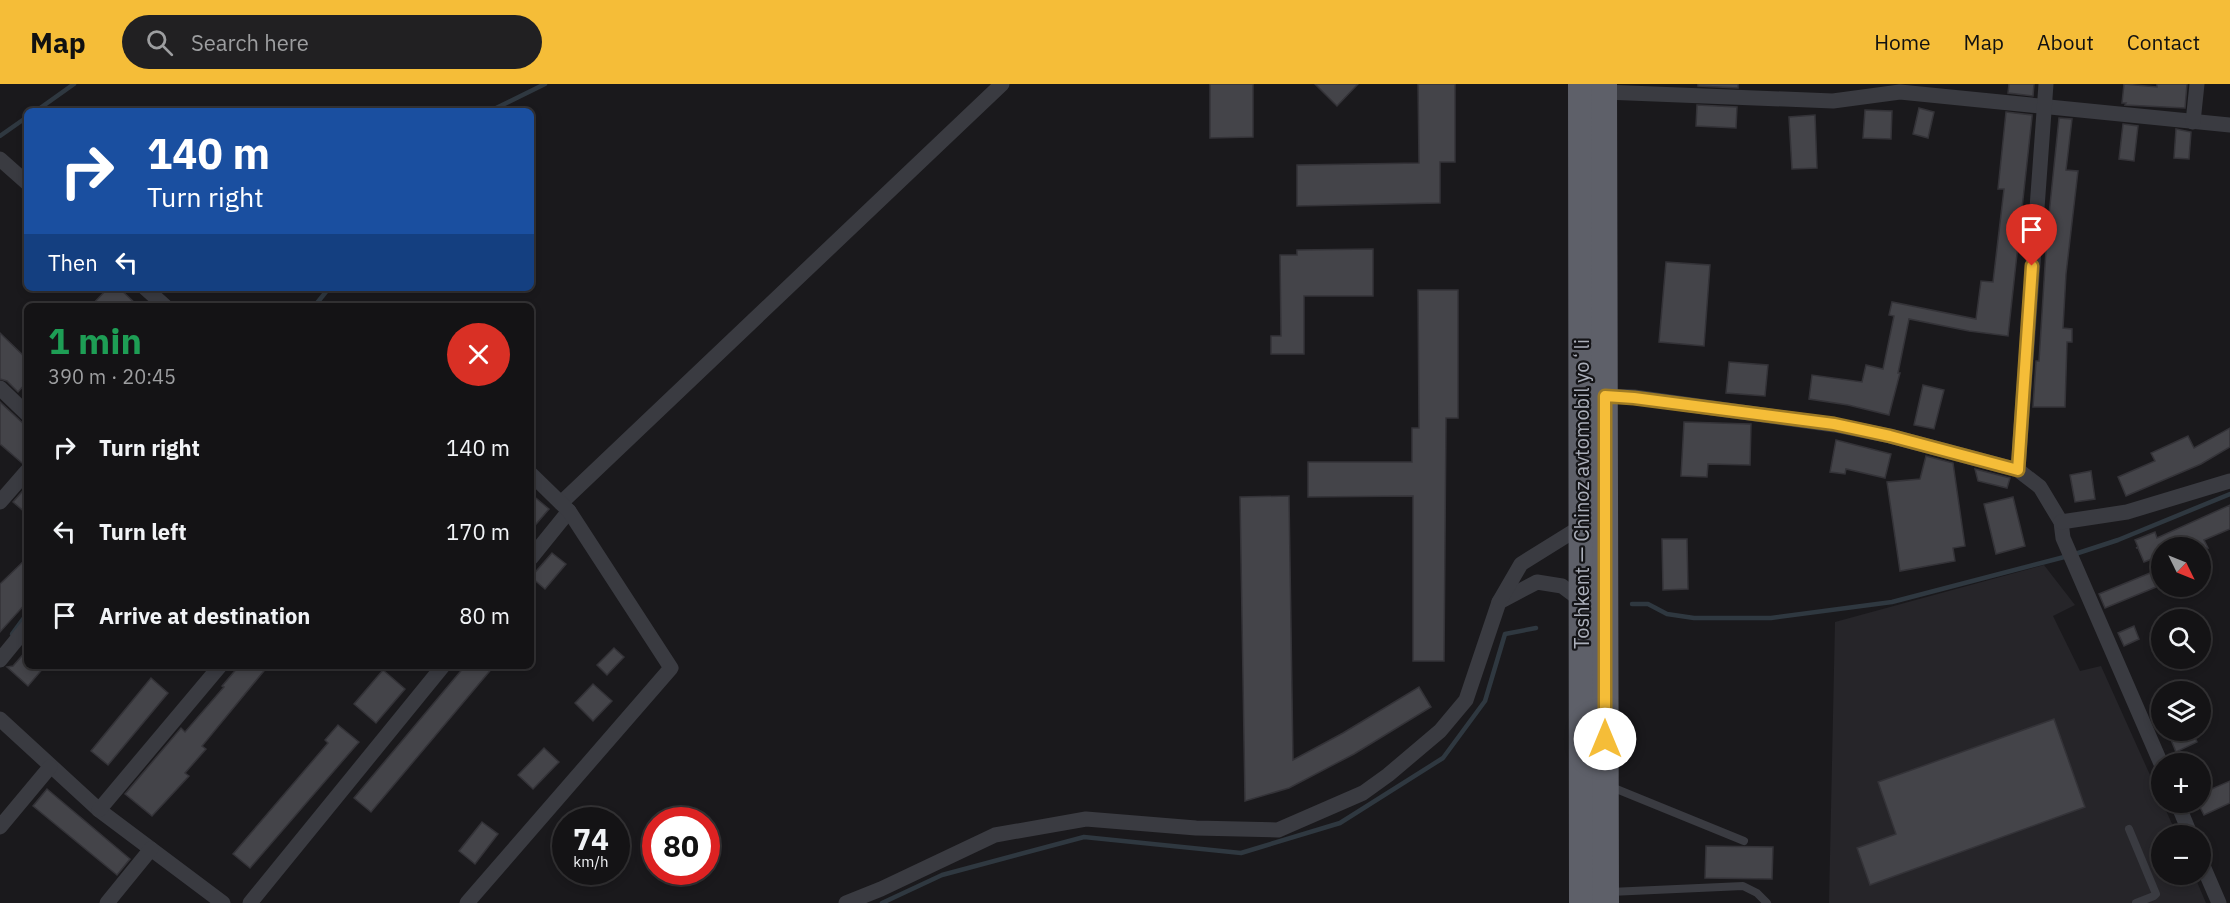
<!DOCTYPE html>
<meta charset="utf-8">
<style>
:root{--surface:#141315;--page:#212022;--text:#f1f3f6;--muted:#9d9ea0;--line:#333234;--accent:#f5bd38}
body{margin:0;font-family:"IBM Plex Sans",sans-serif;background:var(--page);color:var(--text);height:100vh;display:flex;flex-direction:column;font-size:22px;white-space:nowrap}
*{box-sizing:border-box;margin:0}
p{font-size:20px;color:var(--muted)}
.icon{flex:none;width:33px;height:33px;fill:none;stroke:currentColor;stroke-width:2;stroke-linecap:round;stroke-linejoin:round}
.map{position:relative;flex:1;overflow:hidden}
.panel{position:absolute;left:24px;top:219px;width:510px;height:366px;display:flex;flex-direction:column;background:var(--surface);border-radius:9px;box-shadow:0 3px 9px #0003,0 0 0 2px var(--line)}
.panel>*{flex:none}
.top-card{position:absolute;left:24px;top:24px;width:510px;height:183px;border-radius:9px;box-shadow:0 3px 9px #0003,0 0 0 2px var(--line);background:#1a4fa0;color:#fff;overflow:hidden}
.needle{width:39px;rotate:133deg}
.tools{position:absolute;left:2151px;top:453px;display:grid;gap:12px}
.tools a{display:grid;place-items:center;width:60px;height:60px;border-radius:50%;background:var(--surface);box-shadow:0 3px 9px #0003,0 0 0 2px var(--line);font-size:30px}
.speed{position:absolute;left:552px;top:723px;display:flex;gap:12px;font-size:30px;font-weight:700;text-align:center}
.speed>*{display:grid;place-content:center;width:78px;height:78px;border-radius:50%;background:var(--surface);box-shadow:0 3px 9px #0003,0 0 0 2px var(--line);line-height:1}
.speed small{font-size:15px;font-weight:400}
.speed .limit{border:9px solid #d22;background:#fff;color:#111}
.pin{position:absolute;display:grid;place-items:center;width:51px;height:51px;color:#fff;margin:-62px -26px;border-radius:50% 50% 50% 0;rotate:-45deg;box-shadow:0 0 6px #0007}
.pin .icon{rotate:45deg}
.me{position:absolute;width:66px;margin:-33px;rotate:0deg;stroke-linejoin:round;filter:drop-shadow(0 0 4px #0008)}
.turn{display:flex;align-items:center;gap:21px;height:126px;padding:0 24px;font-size:27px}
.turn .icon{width:78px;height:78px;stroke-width:2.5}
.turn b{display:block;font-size:42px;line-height:51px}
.then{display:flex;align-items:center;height:57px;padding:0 24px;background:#0003;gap:12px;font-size:22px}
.round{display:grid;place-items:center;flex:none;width:63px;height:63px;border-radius:32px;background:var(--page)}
.headline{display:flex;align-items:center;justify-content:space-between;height:102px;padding:0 24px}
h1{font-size:36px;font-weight:700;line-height:45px;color:#1e9e55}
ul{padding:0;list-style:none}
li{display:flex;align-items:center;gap:18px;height:84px;padding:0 24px}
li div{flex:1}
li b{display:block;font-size:22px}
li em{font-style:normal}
header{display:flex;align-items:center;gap:36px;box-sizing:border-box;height:84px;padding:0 30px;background:var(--accent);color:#111}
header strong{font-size:28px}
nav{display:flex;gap:33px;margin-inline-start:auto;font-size:21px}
.search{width:420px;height:54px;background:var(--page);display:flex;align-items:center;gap:15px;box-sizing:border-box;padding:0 21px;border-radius:33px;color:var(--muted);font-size:22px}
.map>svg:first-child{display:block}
</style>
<header>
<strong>Map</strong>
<div class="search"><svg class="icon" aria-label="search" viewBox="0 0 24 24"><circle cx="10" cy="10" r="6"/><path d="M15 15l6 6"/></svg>Search here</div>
<nav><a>Home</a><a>Map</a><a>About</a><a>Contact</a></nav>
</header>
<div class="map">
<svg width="2230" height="819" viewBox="0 0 2230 819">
<rect width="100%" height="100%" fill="#1a191c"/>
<!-- built -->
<polygon fill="#262529" points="2044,481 2075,521 2053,532 2080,587 2101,582 2177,751 2162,752 2162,790 2194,791 2206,819 1829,819 1835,538"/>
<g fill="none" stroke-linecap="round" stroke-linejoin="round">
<!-- stream -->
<g stroke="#2f3840" stroke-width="4.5">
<polyline points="36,27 74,0"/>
<polyline points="490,27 545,0"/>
<polyline points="0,52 27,33"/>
<polyline points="317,219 329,204"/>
<polyline points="1632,520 1648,520 1667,530 1694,534 1771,534 1892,518 2072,471 2118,456 2230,410"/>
<polyline points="12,550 26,531"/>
<polyline points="882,819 942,791 1084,753 1241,769 1340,739 1443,674 1485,617 1505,550 1536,544"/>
</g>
</g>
<!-- building -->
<g fill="#444449" stroke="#343338" stroke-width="1.5">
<polygon points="1210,0 1253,0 1253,53 1210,54"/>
<polygon points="1315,0 1358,0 1337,22"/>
<polygon points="1418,0 1455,0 1455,78 1440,78 1440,119 1297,122 1297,81 1419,79"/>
<polygon points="1698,0 1738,0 1738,4 1698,2"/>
<polygon points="2009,0 2034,0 2033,12 2008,9"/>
<polygon points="2124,0 2157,3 2157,0 2187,0 2185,24 2125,21 2126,19 2122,19"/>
<polygon points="1697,21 1737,23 1736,44 1696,42"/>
<polygon points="1919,24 1934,28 1928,54 1913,50"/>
<polygon points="1865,26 1892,27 1891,55 1863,54"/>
<polygon points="2006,28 2032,31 2032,33 2008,252 1969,247 1909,235 1898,289 1900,289 1889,331 1848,321 1809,315 1812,291 1862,298 1866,281 1883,285 1894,232 1889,231 1892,218 1976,235 1981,197 1993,198 2004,105 1998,105"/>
<polygon points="1815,31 1817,84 1792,85 1789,33"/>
<polygon points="2059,34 2072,35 2066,86 2078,87 2066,190 2063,244 2072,245 2072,258 2067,258 2065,323 2033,323 2036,277 2039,277 2047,150"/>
<polygon points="2123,40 2138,42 2134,77 2119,75"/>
<polygon points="2176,45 2191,48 2189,75 2174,74"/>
<polygon points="1373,165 1373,212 1304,212 1304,270 1271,270 1271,252 1281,252 1280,171 1297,171 1297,166"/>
<polygon points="1666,178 1710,181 1704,262 1659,258"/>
<polygon points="108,204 119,204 138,222 91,222"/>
<polygon points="1418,206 1458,206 1458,334 1446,334 1444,577 1413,577 1413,412 1308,413 1308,378 1412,378 1412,344 1419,344"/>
<polygon points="0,249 27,275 27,298 18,308 7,297 0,295"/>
<polygon points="1729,278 1768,281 1765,312 1726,309"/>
<polygon points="1923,301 1944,306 1934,345 1914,341"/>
<polygon points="0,318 27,343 27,377 22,379 0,360"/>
<polygon points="1684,338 1751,340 1750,381 1708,380 1707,393 1681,392"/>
<polygon points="2230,344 2230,363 2201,380 2126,412 2118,393 2155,377 2151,369 2188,352 2194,364"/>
<polygon points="1836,356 1891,370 1885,394 1846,385 1845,390 1830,388"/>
<polygon points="1926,372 1953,379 1965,462 1953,464 1955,477 1900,487 1887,398 1920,395"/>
<polygon points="1975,385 2010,394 2007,404 1978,397"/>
<polygon points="2091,387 2095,415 2075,418 2070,391"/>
<polygon points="27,402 27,430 13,418"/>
<polygon points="531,410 549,425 531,446"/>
<polygon points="1289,412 1293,676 1343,649 1419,603 1431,623 1354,670 1289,704 1245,717 1240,413"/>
<polygon points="2013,413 2025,462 1996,470 1984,420"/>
<polygon points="2230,421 2230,445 2204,456 2208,464 2162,464 2162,471 2144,478 2138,464 2136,464 2138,463 2135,456 2155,448 2157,454"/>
<polygon points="1662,455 1687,455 1688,505 1663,506"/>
<polygon points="552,469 566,480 545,505 531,493"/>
<polygon points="27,474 27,518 0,548 0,500"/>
<polygon points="2150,489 2156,503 2105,524 2099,510"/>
<polygon points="2134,542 2139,555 2124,562 2118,549"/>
<polygon points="614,564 624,573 607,591 597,581"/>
<polygon points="27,566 27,582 45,582 28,602 7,583 13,582"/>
<polygon points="239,582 268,582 202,662 206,665 185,689 189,692 152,732 125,710 181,644 185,648 224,603 222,602"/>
<polygon points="465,582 494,582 371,728 354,714"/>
<polygon points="383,586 405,605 376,639 354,620"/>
<polygon points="151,594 168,609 108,681 91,667"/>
<polygon points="593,600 612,617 593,637 575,619"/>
<polygon points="2054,635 2085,723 1870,801 1857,764 1896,750 1878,698"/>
<polygon points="338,641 359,658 250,784 233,770 328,659 325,656"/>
<polygon points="2167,646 2192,646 2197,658 2176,668"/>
<polygon points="544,664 559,678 533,705 518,691"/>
<polygon points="2230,697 2230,719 2204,731 2200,723 2200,710"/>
<polygon points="47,705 130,775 117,791 33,722"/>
<polygon points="482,738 498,750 475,780 459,767"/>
<polygon points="1706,762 1773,763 1772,795 1705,794"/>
</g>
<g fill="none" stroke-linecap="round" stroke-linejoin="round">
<!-- service -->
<g stroke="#3a3b41" stroke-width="8">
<polyline points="1609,702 1744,757"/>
<polyline points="2129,745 2156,810 2154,812 2136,819"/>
<polyline points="1610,808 1743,802 1757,809 1767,819"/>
</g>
<!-- minor -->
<g stroke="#3a3b41" stroke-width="15">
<polyline points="1604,8 1833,17 1900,8 2230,41"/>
<polyline points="2193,38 2197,0"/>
<polyline points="0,75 27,99"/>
<polyline points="145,204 165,222"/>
<polyline points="0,304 27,330"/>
<polyline points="1605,312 1634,313 1835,341 1890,352 2018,386 2040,403 2061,438 2063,454 2162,682"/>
<polyline points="2018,386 2046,0"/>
<polyline points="0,418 27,387"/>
<polyline points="561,419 1002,0"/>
<polyline points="2061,438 2127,428 2230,397"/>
<polyline points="531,474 569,427"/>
<polyline points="1499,518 1537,498 1562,502 1582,517"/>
<polyline points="0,576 27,543"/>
<polyline points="0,635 99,726 223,819"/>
<polyline points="2177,718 2191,752"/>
<polyline points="99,726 220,582"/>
<polyline points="0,743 50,683"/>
<polyline points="2200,775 2219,819"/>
<polyline points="107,819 151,765"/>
<polyline points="250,819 443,582"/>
<polyline points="467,819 671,584 569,427 531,390"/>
<polyline points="846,819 881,805 995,751 1086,735 1196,744 1278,746 1363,709 1388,691 1440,647 1466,616 1499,518 1521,480 1582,442"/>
</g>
<!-- trunk -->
<g stroke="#5e6069" stroke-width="26">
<polyline points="1581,0 1582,819"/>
<polyline points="1604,0 1606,819"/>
</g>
</g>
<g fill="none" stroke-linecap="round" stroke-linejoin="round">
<!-- route casing -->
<g stroke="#9f7b24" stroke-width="15">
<polyline id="route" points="1605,655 1605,312 1634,314 1834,340 1890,352 2018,386 2032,182"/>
</g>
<!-- route -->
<use href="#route" stroke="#f5bd38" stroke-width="10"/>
</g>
<g text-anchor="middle" stroke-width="4.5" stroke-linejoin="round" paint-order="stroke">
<!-- street labels -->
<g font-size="20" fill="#acb0bb" stroke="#141417">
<text transform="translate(1582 410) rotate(-90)" y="7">Toshkent — Chinoz avtomobil yoʻli</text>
</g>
</g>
</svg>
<div class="tools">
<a><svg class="needle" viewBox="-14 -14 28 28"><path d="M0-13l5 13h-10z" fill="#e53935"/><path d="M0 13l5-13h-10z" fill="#9d9ea0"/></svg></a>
<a><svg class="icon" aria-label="search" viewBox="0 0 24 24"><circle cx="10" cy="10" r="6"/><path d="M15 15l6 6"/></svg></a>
<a><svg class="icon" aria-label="layers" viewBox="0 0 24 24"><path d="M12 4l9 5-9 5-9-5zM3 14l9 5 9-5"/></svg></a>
<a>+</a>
<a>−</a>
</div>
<div class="speed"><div>74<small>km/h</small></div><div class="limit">80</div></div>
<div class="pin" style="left:2032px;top:182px;background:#d93025"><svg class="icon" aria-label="arrive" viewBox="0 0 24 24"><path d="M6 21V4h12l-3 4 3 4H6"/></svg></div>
<svg class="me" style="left:1605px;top:655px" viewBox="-20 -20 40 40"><circle r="19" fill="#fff"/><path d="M0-13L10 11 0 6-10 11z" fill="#f5bd38"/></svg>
<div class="top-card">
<div class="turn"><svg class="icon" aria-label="right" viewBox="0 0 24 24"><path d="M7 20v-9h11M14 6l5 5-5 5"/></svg><div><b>140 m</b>Turn right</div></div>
<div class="then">Then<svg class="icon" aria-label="left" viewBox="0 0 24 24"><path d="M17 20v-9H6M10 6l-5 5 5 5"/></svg></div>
</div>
<section class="panel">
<div class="headline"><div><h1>1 min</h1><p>390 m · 20:45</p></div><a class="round" style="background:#d93025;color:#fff"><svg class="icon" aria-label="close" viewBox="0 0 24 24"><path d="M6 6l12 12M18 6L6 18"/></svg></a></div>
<ul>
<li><svg class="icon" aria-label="right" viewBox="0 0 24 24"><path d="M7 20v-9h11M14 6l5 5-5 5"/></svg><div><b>Turn right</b></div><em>140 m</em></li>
<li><svg class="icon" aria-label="left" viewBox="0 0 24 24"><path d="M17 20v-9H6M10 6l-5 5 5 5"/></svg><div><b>Turn left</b></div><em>170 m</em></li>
<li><svg class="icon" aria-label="arrive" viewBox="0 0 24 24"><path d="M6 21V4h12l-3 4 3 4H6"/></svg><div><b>Arrive at destination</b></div><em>80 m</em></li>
</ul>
</section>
</div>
